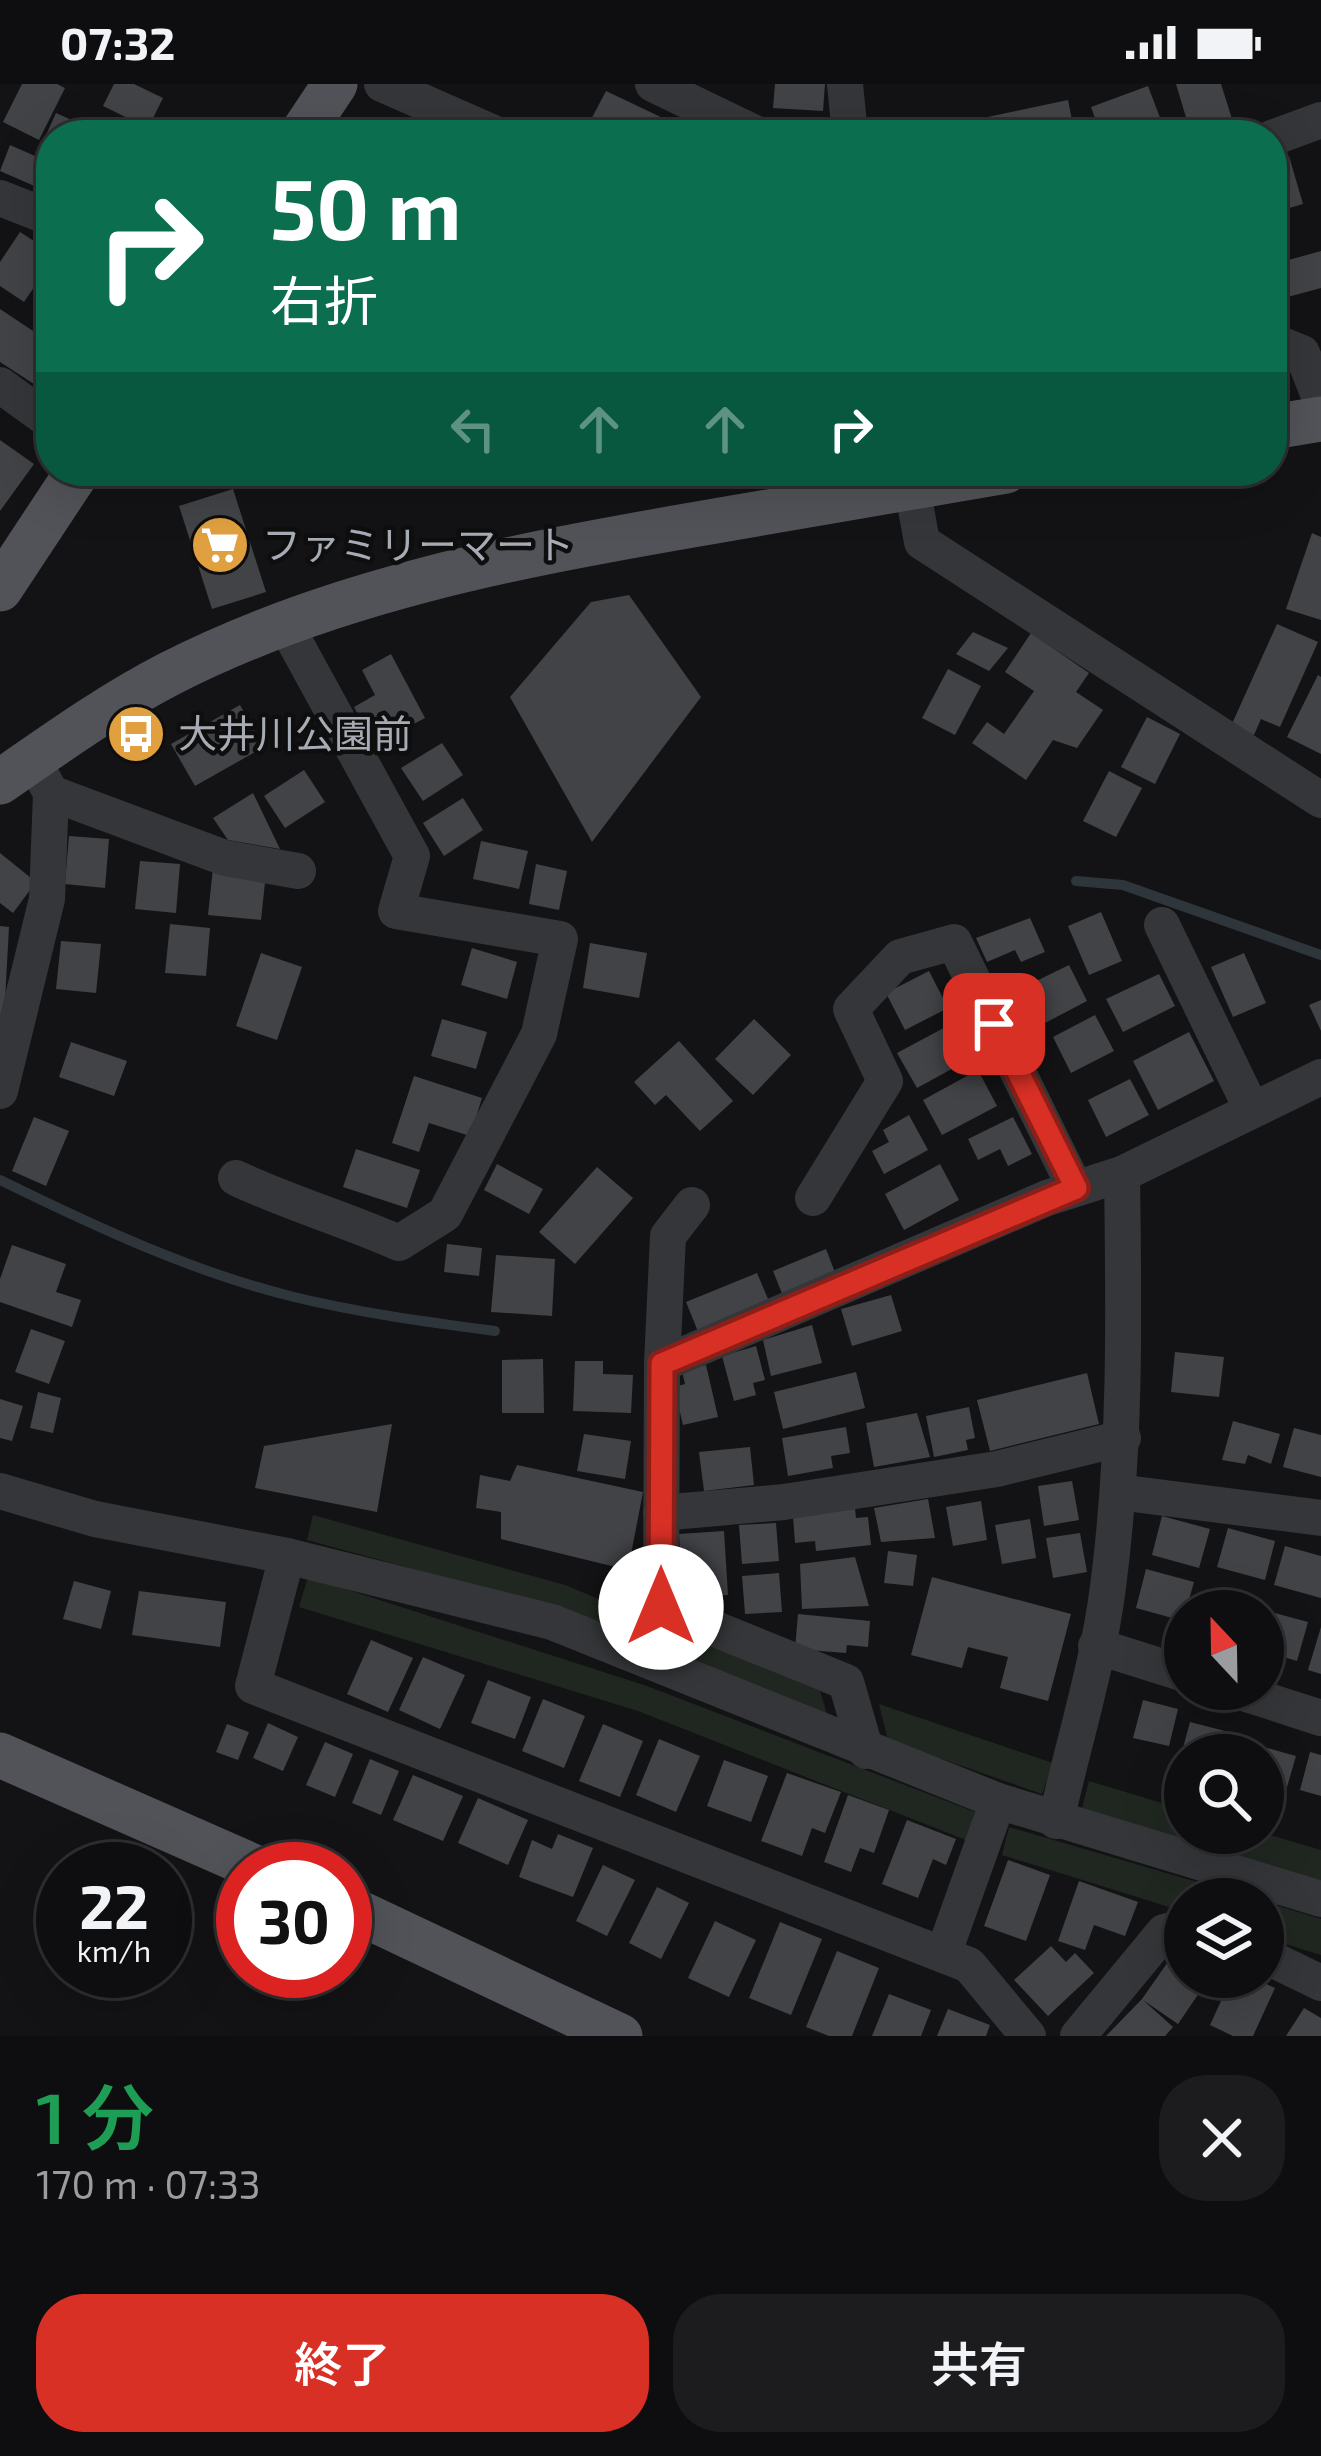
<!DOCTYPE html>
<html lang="ja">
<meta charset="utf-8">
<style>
:root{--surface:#0e0e10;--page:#1c1c1e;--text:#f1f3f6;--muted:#9b9c9f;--line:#2e2e30;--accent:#d93025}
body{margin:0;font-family:"Exo 2","Noto Sans JP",sans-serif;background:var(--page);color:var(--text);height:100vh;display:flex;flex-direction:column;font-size:45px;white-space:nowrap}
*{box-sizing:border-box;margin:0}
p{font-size:39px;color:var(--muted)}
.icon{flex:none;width:66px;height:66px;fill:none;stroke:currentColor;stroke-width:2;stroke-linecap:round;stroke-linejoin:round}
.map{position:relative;height:1952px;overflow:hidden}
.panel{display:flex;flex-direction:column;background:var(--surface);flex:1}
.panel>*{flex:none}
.hud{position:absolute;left:36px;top:36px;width:1251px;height:366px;border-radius:48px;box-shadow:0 12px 48px #0002,0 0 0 3px var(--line);background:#0b6e4f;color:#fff;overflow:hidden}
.needle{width:78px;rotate:338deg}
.buttons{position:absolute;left:1164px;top:1506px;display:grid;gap:24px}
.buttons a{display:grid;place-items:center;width:120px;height:120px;border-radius:50%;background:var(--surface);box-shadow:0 12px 48px #0002,0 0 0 3px var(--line);font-size:60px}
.speed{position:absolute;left:36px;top:1758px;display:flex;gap:24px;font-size:60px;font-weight:700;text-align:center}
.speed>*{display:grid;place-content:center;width:156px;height:156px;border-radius:50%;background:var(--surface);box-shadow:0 12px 48px #0002,0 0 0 3px var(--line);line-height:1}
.speed small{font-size:30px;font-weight:400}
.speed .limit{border:18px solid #d22;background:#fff;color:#111}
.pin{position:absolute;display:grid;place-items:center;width:102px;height:102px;color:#fff;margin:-51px;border-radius:24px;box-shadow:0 6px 18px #0006}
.me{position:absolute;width:132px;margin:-66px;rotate:0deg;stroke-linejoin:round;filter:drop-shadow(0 0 9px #0008)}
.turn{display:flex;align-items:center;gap:42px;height:252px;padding:0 36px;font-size:54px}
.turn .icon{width:156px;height:156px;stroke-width:2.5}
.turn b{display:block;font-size:84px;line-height:102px}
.lanes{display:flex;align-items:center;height:114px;padding:0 36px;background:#0003;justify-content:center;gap:60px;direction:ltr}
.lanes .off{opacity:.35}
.round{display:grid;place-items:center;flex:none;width:126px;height:126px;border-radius:48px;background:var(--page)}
.head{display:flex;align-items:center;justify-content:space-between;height:204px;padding:0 36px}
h1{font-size:72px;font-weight:600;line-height:90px;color:#1e9e55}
.primary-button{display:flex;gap:24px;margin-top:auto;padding:24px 36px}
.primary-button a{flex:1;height:138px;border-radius:48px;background:var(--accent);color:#fff;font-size:48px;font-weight:600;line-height:138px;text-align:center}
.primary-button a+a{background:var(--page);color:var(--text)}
.status{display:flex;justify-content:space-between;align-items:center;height:84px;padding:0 60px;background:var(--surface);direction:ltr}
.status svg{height:33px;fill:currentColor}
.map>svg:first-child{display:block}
</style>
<div class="status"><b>07:32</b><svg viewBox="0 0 49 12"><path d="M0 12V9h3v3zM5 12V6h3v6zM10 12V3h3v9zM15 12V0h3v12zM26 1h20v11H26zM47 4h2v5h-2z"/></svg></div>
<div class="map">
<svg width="1321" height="1952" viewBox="0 0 1321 1952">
<rect width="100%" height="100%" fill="#131315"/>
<!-- green -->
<g fill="#202720">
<polygon points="313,1431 565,1501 820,1607 829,1637 560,1525 307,1456"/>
<polygon points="308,1493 647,1602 975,1728 966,1756 638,1627 299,1523"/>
<polygon points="879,1620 1053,1679 1042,1710 888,1656"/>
<polygon points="1089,1697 1185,1726 1185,1749 1263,1749 1321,1766 1321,1799 1081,1728"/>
<polygon points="1009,1743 1255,1815 1185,1815 1185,1828 1002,1771"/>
<polygon points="1263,1817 1321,1835 1321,1871 1263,1853"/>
</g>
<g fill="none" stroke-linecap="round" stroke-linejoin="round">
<!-- stream -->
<g stroke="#2e363c" stroke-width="10">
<polyline points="1076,797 1123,801 1321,871"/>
<path d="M0 1096C94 1142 192 1188 294 1213 360 1229 427 1238 495 1247"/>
</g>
</g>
<!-- building -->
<g fill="#424347">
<polygon points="22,0 57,0 65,4 39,56 3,38"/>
<polygon points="114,0 134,0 163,14 148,44 103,22"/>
<polygon points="775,0 825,0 823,27 773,24"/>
<polygon points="1176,0 1221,0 1233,38 1191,50"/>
<polygon points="1148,2 1162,39 1130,51 1101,51 1091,23"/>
<polygon points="606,7 667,36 660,51 584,49"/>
<polygon points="1068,16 1075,51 986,51 983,34"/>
<polygon points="56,29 85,42 81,51 51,51 51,66 41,62"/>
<polygon points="92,34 123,45 121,51 86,51"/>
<polygon points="10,61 51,79 46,107 0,87"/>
<polygon points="1289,72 1303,120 1272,129 1272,77"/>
<polygon points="20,148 51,168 51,178 24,218 0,202 0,178"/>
<polygon points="1321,167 1321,204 1284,214 1274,180"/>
<polygon points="0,225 51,259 51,311 0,278"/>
<polygon points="0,356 34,380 0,427"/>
<polygon points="233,405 266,508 212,525 179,422"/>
<polygon points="1312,449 1321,453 1321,536 1286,525"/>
<polygon points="629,511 701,613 592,758 510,613 591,518"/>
<polygon points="1277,540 1318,558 1280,643 1261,635 1254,651 1231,642"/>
<polygon points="973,548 1008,564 989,587 956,570"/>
<polygon points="1031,549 1089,589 1076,608 1103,626 1077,664 1053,656 1026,696 972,659 987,638 1004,650 1034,607 1005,588"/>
<polygon points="391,570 425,634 374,661 354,623 375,611 362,586"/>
<polygon points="948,585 981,602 955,651 922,634"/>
<polygon points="1318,591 1321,593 1321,670 1287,653"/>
<polygon points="240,621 264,663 195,702 171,660"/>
<polygon points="1147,633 1180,650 1155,700 1121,683"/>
<polygon points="442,659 463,691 423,717 401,684"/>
<polygon points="304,686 325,718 285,744 264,712"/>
<polygon points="1109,687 1142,704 1116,753 1083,737"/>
<polygon points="253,709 280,765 228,756 213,734"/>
<polygon points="463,714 483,746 444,772 423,739"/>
<polygon points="69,752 109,755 105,804 65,800"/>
<polygon points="481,757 528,767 519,805 473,795"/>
<polygon points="0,769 36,798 13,829 0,819"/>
<polygon points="140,777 180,780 176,829 135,825"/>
<polygon points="536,780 567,787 559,826 529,820"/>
<polygon points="213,784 266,789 261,836 208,831"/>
<polygon points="1101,828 1122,877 1089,891 1068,842"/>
<polygon points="1030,834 1045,868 1021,878 1015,866 987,878 976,854"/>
<polygon points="170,840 210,844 206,892 165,889"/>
<polygon points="0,842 9,843 4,935 0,935"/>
<polygon points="61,857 101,860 96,909 56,905"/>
<polygon points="590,859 647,869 639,914 583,904"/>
<polygon points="472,864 517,878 507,915 461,901"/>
<polygon points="261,869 302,883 277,956 236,942"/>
<polygon points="1244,869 1266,919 1233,933 1211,883"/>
<polygon points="1069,881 1087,917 1045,939 1026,902"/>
<polygon points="929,887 948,924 905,946 886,909"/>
<polygon points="1159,890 1175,922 1123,948 1106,915"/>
<polygon points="1321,916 1321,947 1309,921"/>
<polygon points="1095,931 1114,967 1071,989 1053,953"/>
<polygon points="442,935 487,948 476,985 431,972"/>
<polygon points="754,935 791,971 753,1011 715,975"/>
<polygon points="953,939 972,974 917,1004 897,969"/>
<polygon points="1189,948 1214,997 1158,1026 1133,977"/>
<polygon points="679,957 733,1017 700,1047 666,1011 655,1021 634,998"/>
<polygon points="71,958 127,977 114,1012 59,993"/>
<polygon points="978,986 997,1022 942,1051 923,1016"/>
<polygon points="414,992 482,1014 470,1052 429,1039 419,1068 392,1059"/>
<polygon points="1130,995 1149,1031 1106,1053 1088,1016"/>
<polygon points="909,1031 928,1066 884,1090 872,1067 889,1058 883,1046"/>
<polygon points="34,1033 69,1047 46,1102 12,1087"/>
<polygon points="1013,1033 1032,1070 1008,1082 1000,1065 978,1076 968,1055"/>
<polygon points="356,1065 420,1086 407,1124 343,1103"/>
<polygon points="497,1080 543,1105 529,1130 484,1106"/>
<polygon points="940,1080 959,1116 904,1146 885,1110"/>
<polygon points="597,1083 633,1114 575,1180 539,1148"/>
<polygon points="447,1160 482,1164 479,1192 444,1188"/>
<polygon points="12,1161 66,1180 56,1208 81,1216 72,1243 0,1218 0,1195"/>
<polygon points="826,1165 836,1191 783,1212 773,1187"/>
<polygon points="496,1171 555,1175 552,1232 491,1228"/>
<polygon points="757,1189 771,1222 699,1250 686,1218"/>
<polygon points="891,1211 902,1247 852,1262 841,1225"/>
<polygon points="812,1241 822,1279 771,1292 763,1256"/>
<polygon points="31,1245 65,1257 49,1300 15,1288"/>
<polygon points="756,1262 765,1296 753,1299 756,1311 734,1317 722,1272"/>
<polygon points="1175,1268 1224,1273 1219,1313 1171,1308"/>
<polygon points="543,1275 544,1329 502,1329 502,1276"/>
<polygon points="575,1277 603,1277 603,1290 633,1291 631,1329 573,1327"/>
<polygon points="706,1281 718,1333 683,1341 674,1303 685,1300 682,1287"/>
<polygon points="856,1288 865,1324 783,1345 774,1308"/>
<polygon points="1087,1289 1099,1340 990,1367 977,1316"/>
<polygon points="38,1308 61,1314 53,1349 30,1344"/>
<polygon points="0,1315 23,1322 12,1357 0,1354"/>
<polygon points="969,1323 975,1354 966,1356 968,1366 934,1373 926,1332"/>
<polygon points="917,1329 930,1373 874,1383 866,1339"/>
<polygon points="1233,1337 1280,1350 1271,1380 1248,1371 1245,1380 1222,1376"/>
<polygon points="392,1340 377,1428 255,1404 264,1362"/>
<polygon points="846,1343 850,1369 831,1372 833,1384 788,1392 782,1354"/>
<polygon points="1294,1344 1321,1351 1321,1393 1283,1383"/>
<polygon points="584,1350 631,1357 625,1395 577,1387"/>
<polygon points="750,1363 754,1401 704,1407 699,1368"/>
<polygon points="517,1381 643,1408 628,1486 501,1455 501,1428 476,1424 480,1391 510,1397"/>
<polygon points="1072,1397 1079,1436 1044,1442 1038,1402"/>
<polygon points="928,1415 935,1454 881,1458 874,1424"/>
<polygon points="981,1417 987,1456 953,1462 946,1423"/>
<polygon points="855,1425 856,1434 868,1433 871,1461 816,1467 815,1457 795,1459 793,1432"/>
<polygon points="1162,1432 1210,1445 1199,1484 1152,1471"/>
<polygon points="1030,1435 1036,1474 1002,1480 995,1441"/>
<polygon points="776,1439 779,1477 742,1480 739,1441"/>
<polygon points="1228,1444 1275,1457 1265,1496 1217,1483"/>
<polygon points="724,1447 728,1511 683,1514 679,1450"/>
<polygon points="1080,1449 1087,1488 1053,1494 1046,1454"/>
<polygon points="1285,1462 1321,1472 1321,1514 1274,1501"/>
<polygon points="888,1467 917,1471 913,1502 884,1499"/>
<polygon points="855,1473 869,1522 802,1525 800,1480"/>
<polygon points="1146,1485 1194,1498 1183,1537 1136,1524"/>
<polygon points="779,1489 782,1528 745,1530 742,1492"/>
<polygon points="932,1493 1071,1530 1048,1617 1000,1604 1008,1573 968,1563 962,1584 911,1571"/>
<polygon points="74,1497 111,1507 101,1545 63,1535"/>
<polygon points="1207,1505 1254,1518 1251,1527 1201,1527"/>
<polygon points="139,1507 226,1518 220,1563 132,1551"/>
<polygon points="1263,1526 1308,1538 1297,1577 1263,1567"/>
<polygon points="798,1530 870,1537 868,1563 847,1561 846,1569 795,1565"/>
<polygon points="1321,1543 1321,1590 1308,1586"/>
<polygon points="371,1556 413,1574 388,1628 347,1610"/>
<polygon points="423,1573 465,1591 440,1645 399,1626"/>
<polygon points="488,1596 531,1613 515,1655 471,1639"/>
<polygon points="543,1615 585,1632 564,1684 522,1667"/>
<polygon points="1143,1616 1178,1625 1169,1662 1133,1654"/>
<polygon points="1190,1638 1225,1647 1219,1671 1185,1671 1185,1677 1180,1675"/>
<polygon points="268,1639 298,1653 283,1687 253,1674"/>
<polygon points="227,1640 249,1648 238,1676 216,1668"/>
<polygon points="603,1640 643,1657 620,1713 579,1697"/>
<polygon points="659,1655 700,1672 676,1728 636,1711"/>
<polygon points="325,1658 353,1670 335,1713 306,1701"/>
<polygon points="1249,1659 1296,1672 1285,1710 1263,1704 1263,1671 1245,1671"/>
<polygon points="1310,1668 1321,1671 1321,1712 1300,1706"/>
<polygon points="370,1675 399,1687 381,1731 352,1719"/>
<polygon points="724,1676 768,1692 751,1738 707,1722"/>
<polygon points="787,1689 841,1708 825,1749 812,1744 802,1772 761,1757"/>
<polygon points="413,1691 463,1712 443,1757 393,1736"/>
<polygon points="848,1711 889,1726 874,1769 860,1764 851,1788 824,1778"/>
<polygon points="478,1714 528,1736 508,1781 458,1759"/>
<polygon points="907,1736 956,1755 946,1781 933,1775 918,1814 882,1800"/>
<polygon points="558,1750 593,1764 573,1813 519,1793 532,1756 552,1765"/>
<polygon points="1008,1776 1050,1791 1026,1857 984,1842"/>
<polygon points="603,1781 635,1796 607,1852 576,1837"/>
<polygon points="1079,1797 1138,1818 1125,1852 1094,1841 1085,1866 1058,1857"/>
<polygon points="657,1803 689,1819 661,1875 629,1859"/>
<polygon points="715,1837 756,1856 729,1913 688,1894"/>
<polygon points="780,1838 822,1855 791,1931 749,1914"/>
<polygon points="1051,1862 1066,1878 1075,1869 1094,1889 1048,1932 1014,1896"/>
<polygon points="1177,1865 1185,1871 1185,1893 1210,1893 1178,1940 1143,1916 1173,1943 1165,1952 1106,1952 1142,1915"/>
<polygon points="837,1867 879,1884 852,1952 829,1952 806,1943"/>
<polygon points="1232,1893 1251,1893 1275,1904 1253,1952 1233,1952 1210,1941"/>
<polygon points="889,1910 931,1926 921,1952 872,1952"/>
<polygon points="1304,1924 1321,1934 1321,1952 1286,1952"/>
<polygon points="948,1925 990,1941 986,1952 937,1952"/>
</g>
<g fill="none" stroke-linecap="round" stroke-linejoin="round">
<!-- minor -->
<g stroke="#343639" stroke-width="36">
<polyline points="382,0 498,51"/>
<polyline points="653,0 759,51"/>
<polyline points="845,0 850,51"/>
<polyline points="1272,54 1321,36"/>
<polyline points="0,114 51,134"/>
<polyline points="1272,257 1302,269 1321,317"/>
<polyline points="0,301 51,338"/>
<polyline points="912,403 922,458 1321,716"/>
<polyline points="51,709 225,774 298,787"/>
<polyline points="1162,841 1252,1026"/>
<polyline points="0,1007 47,815 51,709 33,676"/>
<path d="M236 1094C289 1119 345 1135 399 1159L445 1130 539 950 560 855 396 827 412 772 285 540"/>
<polyline points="813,1114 885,997 851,925 900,873 954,858 1075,1104"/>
<polyline points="692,1121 668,1152 662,1280 661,1523 846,1598 866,1667"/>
<polyline points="662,1280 1047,1114 1122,1090 1321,993"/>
<polyline points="0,1407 95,1435 287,1472 552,1538 998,1717 1321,1815"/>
<polyline points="1118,1408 1321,1434"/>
<polyline points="661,1429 784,1418 997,1385 1123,1354"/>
<polyline points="287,1472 253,1602 969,1881 1028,1952"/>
<polyline points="1096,1562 1185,1590"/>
<polyline points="1231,1605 1321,1634"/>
<path d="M1056 1737C1073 1660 1098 1582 1108 1503 1126 1365 1124 1229 1122 1090"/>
<polyline points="943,1871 998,1717"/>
<polyline points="1263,1871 1321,1899"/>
<polyline points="1078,1952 1164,1848 1185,1843"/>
</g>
<!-- major -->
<g stroke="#515358" stroke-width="45">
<polyline points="301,51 335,0"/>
<polyline points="1272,343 1321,335"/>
<polyline points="0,505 78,387"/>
<path d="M0 698C55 660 109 621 169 590 331 507 513 472 692 441 796 423 901 405 1006 387"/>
<polyline points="0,1671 259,1785"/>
<polyline points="345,1822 620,1952"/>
</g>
</g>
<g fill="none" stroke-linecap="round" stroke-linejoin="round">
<!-- route casing -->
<g stroke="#8d1f18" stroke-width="30">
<polyline id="route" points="661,1523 662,1280 1076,1104 994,940"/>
</g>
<!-- route -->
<use href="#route" stroke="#d93025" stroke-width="21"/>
</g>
<!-- icons -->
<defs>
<g id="supermarket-disc" transform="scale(3)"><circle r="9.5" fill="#e0a040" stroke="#0e0e0f"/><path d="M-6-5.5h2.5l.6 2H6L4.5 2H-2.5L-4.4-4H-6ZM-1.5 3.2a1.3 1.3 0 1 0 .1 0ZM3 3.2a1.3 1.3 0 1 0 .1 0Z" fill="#fff"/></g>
<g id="bus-disc" transform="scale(3)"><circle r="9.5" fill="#e0a040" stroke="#0e0e0f"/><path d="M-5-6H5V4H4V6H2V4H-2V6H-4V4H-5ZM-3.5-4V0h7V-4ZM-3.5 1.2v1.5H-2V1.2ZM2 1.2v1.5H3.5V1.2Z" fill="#fff"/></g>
</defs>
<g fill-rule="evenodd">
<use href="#supermarket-disc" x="220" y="461"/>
<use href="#bus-disc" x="136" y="650"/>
</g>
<g text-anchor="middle" stroke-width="9" stroke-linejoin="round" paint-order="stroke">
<!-- poi labels -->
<g font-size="39" fill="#a6abb4" stroke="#0e0e0f" text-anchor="start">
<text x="262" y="475">ファミリーマート</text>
<text x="178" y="664">大井川公園前</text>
</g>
</g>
</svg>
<div class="buttons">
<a><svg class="needle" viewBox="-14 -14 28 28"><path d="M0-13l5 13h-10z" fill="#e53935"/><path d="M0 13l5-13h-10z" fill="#9b9c9f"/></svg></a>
<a><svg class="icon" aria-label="search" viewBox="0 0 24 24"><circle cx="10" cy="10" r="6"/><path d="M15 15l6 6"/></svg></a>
<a><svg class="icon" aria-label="layers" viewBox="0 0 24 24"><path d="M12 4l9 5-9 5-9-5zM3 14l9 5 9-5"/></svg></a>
</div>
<div class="speed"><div>22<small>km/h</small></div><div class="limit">30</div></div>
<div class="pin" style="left:994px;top:940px;background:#d93025"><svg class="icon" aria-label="arrive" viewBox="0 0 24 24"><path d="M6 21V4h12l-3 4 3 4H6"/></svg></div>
<svg class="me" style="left:661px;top:1523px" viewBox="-20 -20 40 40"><circle r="19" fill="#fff"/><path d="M0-13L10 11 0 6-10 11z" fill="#d93025"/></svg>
<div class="hud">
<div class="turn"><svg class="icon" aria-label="right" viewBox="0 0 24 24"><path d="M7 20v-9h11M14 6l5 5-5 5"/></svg><div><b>50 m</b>右折</div></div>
<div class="lanes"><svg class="icon off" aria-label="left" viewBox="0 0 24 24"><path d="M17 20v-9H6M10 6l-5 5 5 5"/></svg><svg class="icon off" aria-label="ahead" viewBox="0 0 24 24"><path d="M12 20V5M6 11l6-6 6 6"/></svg><svg class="icon off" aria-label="ahead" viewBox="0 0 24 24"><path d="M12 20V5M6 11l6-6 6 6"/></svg><svg class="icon" aria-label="right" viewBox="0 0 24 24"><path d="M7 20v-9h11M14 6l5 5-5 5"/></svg></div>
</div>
</div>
<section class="panel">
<div class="head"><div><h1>1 分</h1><p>170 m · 07:33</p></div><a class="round"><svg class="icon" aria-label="close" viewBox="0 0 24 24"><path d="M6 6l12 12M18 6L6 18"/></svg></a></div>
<div class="primary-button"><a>終了</a><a>共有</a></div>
</section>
